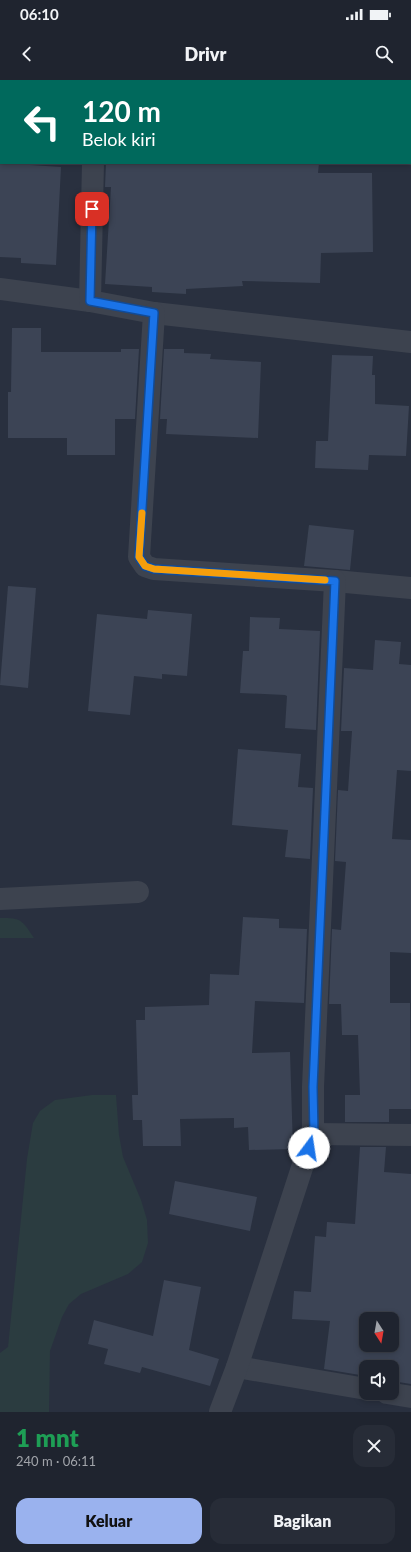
<!DOCTYPE html>
<html lang="id">
<meta charset="utf-8">
<style>
:root{--surface:#1f242f;--page:#272c37;--text:#f1f3f6;--muted:#a1a4aa;--line:#3c414b;--accent:#9ab2ee}
body{margin:0;font-family:Lato,sans-serif;background:var(--page);color:var(--text);height:100vh;display:flex;flex-direction:column;font-size:15px;white-space:nowrap}
*{box-sizing:border-box;margin:0}
p{font-size:13px;color:var(--muted)}
.icon{flex:none;width:22px;height:22px;fill:none;stroke:currentColor;stroke-width:2;stroke-linecap:round;stroke-linejoin:round}
.map{position:relative;height:1332px;overflow:hidden}
.sheet{display:flex;flex-direction:column;background:var(--surface);flex:1}
.sheet>*{flex:none}
.guide{position:absolute;left:0px;top:0px;width:411px;height:84px;box-shadow:0 2px 6px #0003,0 0 0 1px var(--line);background:#00695c;color:#fff;overflow:hidden}
.needle{width:26px;rotate:169deg}
.controls{position:absolute;left:359px;top:1232px;display:grid;gap:8px}
.controls a{display:grid;place-items:center;width:40px;height:40px;border-radius:8px;background:var(--surface);box-shadow:0 2px 6px #0003,0 0 0 1px var(--line);font-size:20px}
.pin{position:absolute;display:grid;place-items:center;width:34px;height:34px;color:#fff;margin:-17px;border-radius:8px;box-shadow:0 2px 6px #0006}
.me{position:absolute;width:44px;margin:-22px;rotate:14deg;stroke-linejoin:round;filter:drop-shadow(0 0 3px #0008)}
.turn{display:flex;align-items:center;gap:14px;height:84px;padding:0 16px;font-size:18px}
.turn .icon{width:52px;height:52px;stroke-width:2.5}
.turn b{display:block;font-size:28px;line-height:34px}
.round{display:grid;place-items:center;flex:none;width:42px;height:42px;border-radius:12px;background:var(--page)}
.head{display:flex;align-items:center;justify-content:space-between;height:68px;padding:0 16px}
h1{font-size:24px;font-weight:800;line-height:30px;color:#1e9e55}
.cta{display:flex;gap:8px;margin-top:auto;padding:8px 16px}
.cta a{flex:1;height:46px;border-radius:12px;background:var(--accent);color:#111;font-size:16px;font-weight:800;line-height:46px;text-align:center}
.cta a+a{background:var(--page);color:var(--text)}
.status{display:flex;justify-content:space-between;align-items:center;height:28px;padding:0 20px;background:var(--surface);direction:ltr}
.status svg{height:11px;fill:currentColor}
header{display:flex;justify-content:space-between;align-items:center;height:52px;padding:0 16px;background:var(--surface);font-size:18px;font-weight:800}
.map>svg:first-child{display:block}
</style>
<div class="status"><b>06:10</b><svg viewBox="0 0 49 12"><path d="M0 12V9h3v3zM5 12V6h3v6zM10 12V3h3v9zM15 12V0h3v12zM26 1h20v11H26zM47 4h2v5h-2z"/></svg></div>
<header><svg class="icon" aria-label="back" viewBox="0 0 24 24"><path d="M15 5l-7 7 7 7"/></svg>Drivr<svg class="icon" aria-label="search" viewBox="0 0 24 24"><circle cx="10" cy="10" r="6"/><path d="M15 15l6 6"/></svg></header>
<div class="map">
<svg width="411" height="1332" viewBox="0 0 411 1332">
<rect width="100%" height="100%" fill="#29303f"/>
<!-- green -->
<g fill="#2b3c40">
<path d="M0 838C22 838 22 840 34 858H0Z"/>
<polygon points="92,1015 116,1015 119,1055 123,1077 141,1120 147,1140 148,1163 142,1182 128,1194 81,1214 69,1224 62,1237 50,1271 49,1332 0,1332 0,1273 8,1267 27,1079 33,1043 40,1031 55,1020"/>
</g>
<!-- building -->
<g fill="#3c4455" fill-rule="evenodd">
<polygon points="0,83 61,87 56,185 21,183 21,178 0,177"/>
<polygon points="106,83 319,83 318,93 372,93 373,172 321,173 320,203 242,201 243,206 186,209 186,214 152,212 152,207 105,204 111,107 105,107"/>
<polygon points="12,248 41,248 41,272 121,272 121,269 139,269 135,339 115,339 115,375 67,375 67,358 8,358 8,312 11,312"/>
<polygon points="164,269 184,269 184,273 211,274 210,279 261,282 258,358 166,354 167,339 160,339"/>
<polygon points="332,275 373,276 372,295 375,295 375,324 409,326 406,376 369,375 368,390 315,388 316,361 328,361"/>
<polygon points="309,445 354,450 350,490 304,486"/>
<polygon points="8,506 36,508 28,608 0,605"/>
<polygon points="148,530 192,534 187,596 162,594 162,599 134,596 130,635 88,631 97,534 147,539"/>
<polygon points="250,537 280,538 279,549 320,551 316,650 285,648 287,616 285,615 240,613 243,571 249,571"/>
<polygon points="375,560 401,562 399,584 411,585 411,691 397,690 392,759 411,760 411,873 390,872 390,923 410,923 411,1029 389,1029 389,1042 345,1042 345,1015 360,1015 358,955 342,955 341,924 329,924 332,849 341,850 346,782 335,781 338,710 348,711 352,651 341,651 344,588 373,590"/>
<polygon points="238,669 301,674 298,707 313,708 310,779 285,777 288,750 232,745"/>
<polygon points="243,837 279,839 279,848 307,849 304,923 255,921 252,973 290,972 293,1069 249,1070 248,1047 234,1048 234,1038 180,1039 181,1066 143,1066 142,1040 133,1040 132,1015 138,1015 136,940 145,940 145,927 209,925 210,894 239,895"/>
<path d="M360 1067H386L384 1092 411 1094V1304L392 1301V1287H366V1296L324 1289 330 1241 292 1239 294 1211 311 1212 315 1156 326 1157 327 1142 355 1144ZM366 1239H392V1265H366Z"/>
<polygon points="175,1101 257,1117 250,1151 169,1134"/>
<polygon points="164,1200 201,1207 189,1270 219,1279 210,1306 142,1287 140,1293 104,1284 108,1269 88,1264 94,1240 153,1256"/>
</g>
<g fill="none" stroke-linecap="round" stroke-linejoin="round">
<!-- street -->
<g stroke="#3d434f" stroke-width="22">
<polyline points="96,1 96,0"/>
<polyline points="0,209 90,221 154,233 411,262"/>
<polyline points="90,221 93,83"/>
<polyline points="154,233 139,477 145,486 154,489 335,501 411,508"/>
<polyline points="0,819 138,812"/>
<polyline points="313,1054 411,1055"/>
<polyline points="237,1287 366,1309"/>
<polyline points="387,1313 411,1317"/>
<polyline points="220,1332 237,1287 313,1054 313,1007 335,501"/>
</g>
</g>
<g fill="none" stroke-linecap="round" stroke-linejoin="round">
<!-- route casing -->
<g stroke="#114b97" stroke-width="10">
<polyline id="route" points="92,129 90,221 154,233 139,477 145,486 154,489 335,501 313,1007 314,1054 309,1068"/>
</g>
<!-- route -->
<use href="#route" stroke="#1a73e8" stroke-width="7"/>
<!-- slow -->
<polyline stroke="#f59e0b" stroke-width="7" points="142,433 139,477 145,486 154,489 325,500"/>
</g>
</svg>
<div class="controls">
<a><svg class="needle" viewBox="-14 -14 28 28"><path d="M0-13l5 13h-10z" fill="#e53935"/><path d="M0 13l5-13h-10z" fill="#a1a4aa"/></svg></a>
<a><svg class="icon" aria-label="sound" viewBox="0 0 24 24"><path d="M4 9h4l5-4v14l-5-4H4zM17 9q2 3 0 6"/></svg></a>
</div>
<div class="pin" style="left:92px;top:129px;background:#d93025"><svg class="icon" aria-label="arrive" viewBox="0 0 24 24"><path d="M6 21V4h12l-3 4 3 4H6"/></svg></div>
<svg class="me" style="left:309px;top:1068px" viewBox="-20 -20 40 40"><circle r="19" fill="#fff"/><path d="M0-13L10 11 0 6-10 11z" fill="#1a73e8"/></svg>
<div class="guide">
<div class="turn"><svg class="icon" aria-label="left" viewBox="0 0 24 24"><path d="M17 20v-9H6M10 6l-5 5 5 5"/></svg><div><b>120 m</b>Belok kiri</div></div>
</div>
</div>
<section class="sheet">
<div class="head"><div><h1>1 mnt</h1><p>240 m · 06:11</p></div><a class="round"><svg class="icon" aria-label="close" viewBox="0 0 24 24"><path d="M6 6l12 12M18 6L6 18"/></svg></a></div>
<div class="cta"><a>Keluar</a><a>Bagikan</a></div>
</section>
